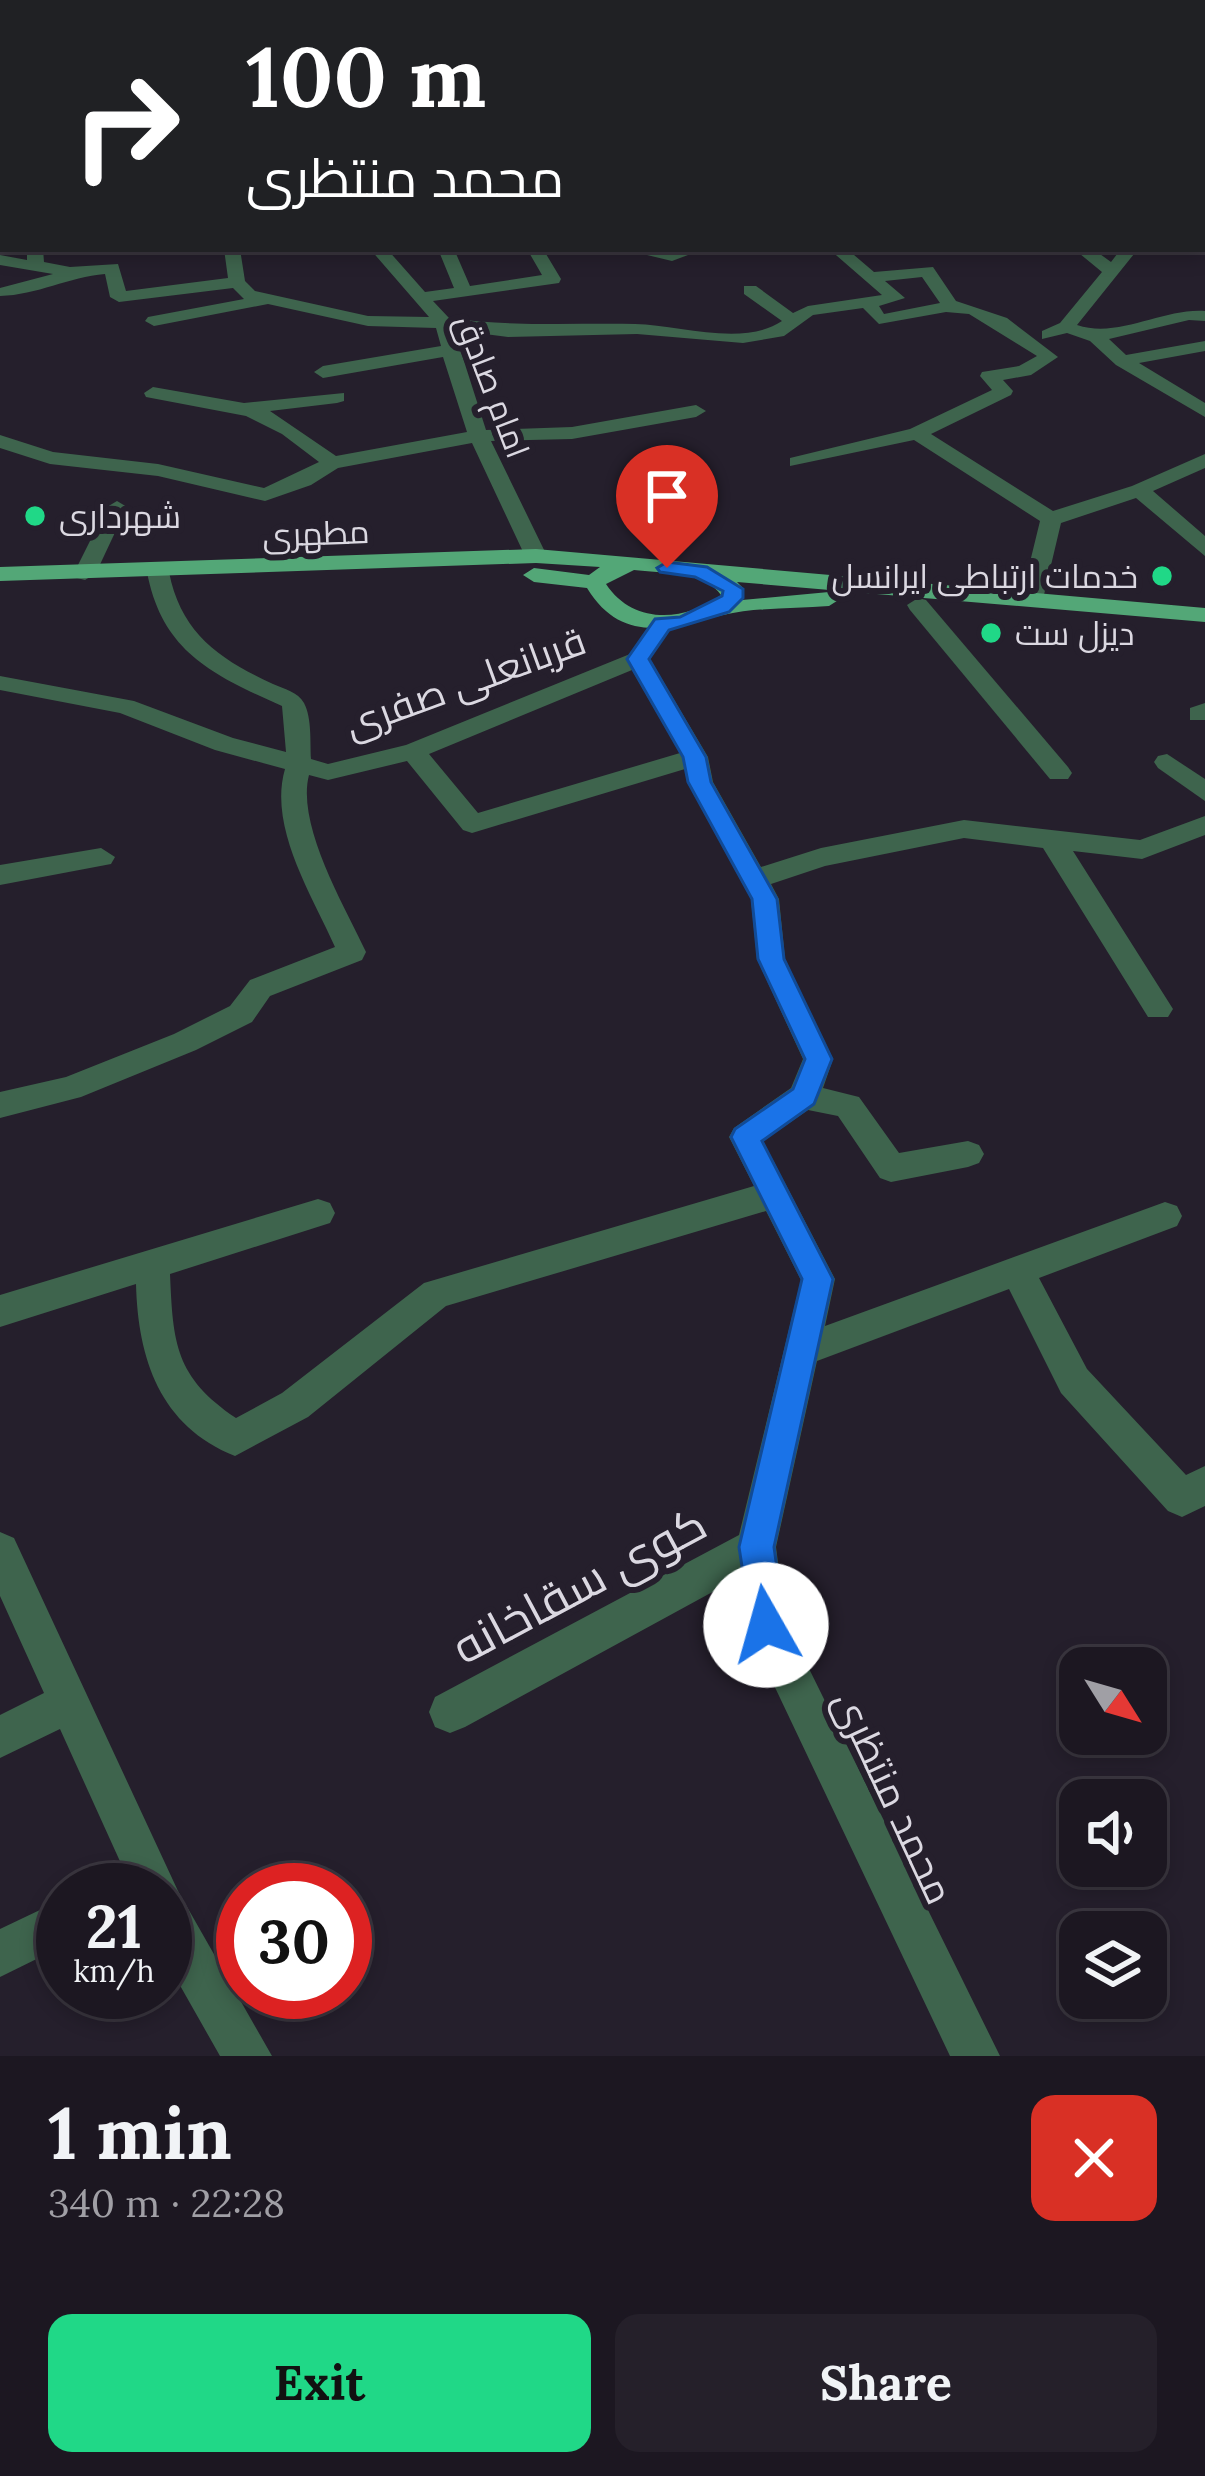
<!DOCTYPE html>
<meta charset="utf-8">
<style>
:root{--surface:#1c1721;--page:#25202a;--text:#f1f3f6;--muted:#a09fa5;--line:#3a363f;--accent:#20d887}
body{margin:0;font-family:Lora,Cairo,serif;background:var(--page);color:var(--text);height:100vh;display:flex;flex-direction:column;font-size:45px;white-space:nowrap}
*{box-sizing:border-box;margin:0}
p{font-size:39px;color:var(--muted)}
.icon{flex:none;width:66px;height:66px;fill:none;stroke:currentColor;stroke-width:2;stroke-linecap:round;stroke-linejoin:round}
.map{position:relative;height:2056px;overflow:hidden}
.side{display:flex;flex-direction:column;background:var(--surface);flex:1}
.side>*{flex:none}
.hud{position:absolute;left:0px;top:0px;width:1206px;height:252px;box-shadow:0 6px 18px #0003,0 0 0 3px var(--line);background:#202124;color:#fff;overflow:hidden}
.needle{width:78px;rotate:127deg}
.controls{position:absolute;left:1059px;top:1647px;display:grid;gap:24px}
.controls a{display:grid;place-items:center;width:108px;height:108px;border-radius:24px;background:var(--surface);box-shadow:0 6px 18px #0003,0 0 0 3px var(--line);font-size:60px}
.speed{position:absolute;left:36px;top:1863px;display:flex;gap:24px;font-size:60px;font-weight:700;text-align:center}
.speed>*{display:grid;place-content:center;width:156px;height:156px;border-radius:50%;background:var(--surface);box-shadow:0 6px 18px #0003,0 0 0 3px var(--line);line-height:1}
.speed small{font-size:30px;font-weight:400}
.speed .limit{border:18px solid #d22;background:#fff;color:#111}
.pin{position:absolute;display:grid;place-items:center;width:102px;height:102px;color:#fff;margin:-123px -51px;border-radius:50% 50% 50% 0;rotate:-45deg;box-shadow:0 0 12px #0007}
.pin .icon{rotate:45deg}
.me{position:absolute;width:132px;margin:-66px;rotate:353deg;stroke-linejoin:round;filter:drop-shadow(0 0 9px #0008)}
.turn{display:flex;align-items:center;gap:42px;height:252px;padding:0 48px;font-size:54px}
.turn .icon{width:156px;height:156px;stroke-width:2.5}
.turn b{display:block;font-size:84px;line-height:102px}
.round{display:grid;place-items:center;flex:none;width:126px;height:126px;border-radius:24px;background:var(--page)}
.overview{display:flex;align-items:center;justify-content:space-between;height:204px;padding:0 48px}
h1{font-size:72px;font-weight:700;line-height:90px}
.cta{display:flex;gap:24px;margin-top:auto;padding:24px 48px}
.cta a{flex:1;height:138px;border-radius:24px;background:var(--accent);color:#111;font-size:48px;font-weight:700;line-height:138px;text-align:center}
.cta a+a{background:var(--page);color:var(--text)}
.map>svg:first-child{display:block}
</style>
<div class="map">
<svg width="1205" height="2056" viewBox="0 0 1205 2056">
<rect width="100%" height="100%" fill="#251f2c"/>
<g fill="none" stroke-linecap="round" stroke-linejoin="round">
<!-- minor -->
<g fill="#3e644d" fill-rule="evenodd">
<polygon points="0,88 3,89 3,97 0,96"/>
<rect x="0" y="129" width="3" height="8"/>
<polygon points="1205,184 1205,194 1203,195 1203,185"/>
<polygon points="0,212 3,213 3,224 0,223"/>
<rect x="1203" y="218" width="2" height="10"/>
<path d="M27 249H43L44 262 70 267 118 264 126 291 228 278 224 249H240L245 281 255 291 368 316 429 317 370 249H387L425 292 454 288 438 249H454L470 286 542 275 527 249H543L561 279 559 283 433 301 449 318C512 327 572 323 635 324 678 325 744 347 782 321L744 294V286H756L793 313 808 306 882 295 829 249H847L874 272 933 267 956 301 1007 318 1058 357 1031 375 1003 380 1013 391 1011 395 931 434 1053 511 1132 486 1205 454V468L1153 491 1205 536V556L1136 498 1061 523 1043 599 1032 606 1021 599 1040 521 914 440 790 466V458L910 429 992 390 980 376 982 372 1019 366 1037 356 969 314 946 312 879 324 863 308 813 315 784 336 743 343 637 334 508 337 454 330 486 430 572 427 696 405 706 411 696 417 572 439 491 441 547 556 536 563 525 556 472 443 338 468 311 485 265 501 158 476 50 464 0 448V435L53 452 158 464 264 488 319 462 282 434 246 416 146 397 144 393 153 387 244 403 344 393V401L337 403 270 411 336 456 467 432 443 357 323 378 314 372 323 366 441 346 436 328 368 326 268 304 154 326 145 321 148 317 244 299 233 288 119 302 110 297 105 274C69 277 37 295 0 296V288L53 274 0 265V255L27 260ZM922 277 940 303 884 314 879 306 905 298 885 281Z"/>
<polygon points="622,249 704,249 672,261"/>
<path d="M1074 249H1093L1111 262 1121 249H1138L1077 325C1119 339 1162 308 1205 311V321L1189 320 1109 339 1126 355 1205 341V351L1139 363 1205 403V417L1116 365 1090 341 1067 333 1042 339V331L1060 323 1102 272Z"/>
<polygon points="117,501 127,507 96,573 85,580 77,578 74,573 107,507"/>
<path d="M158 565 169 572C181 633 219 659 273 684 284 689 298 692 304 703 312 718 310 742 311 759L328 764 406 745 630 654 655 619H671L674 624 650 659 708 757 713 782 761 867 821 848 964 820 1140 840 1205 816V835L1142 859 1073 851 1173 1009 1168 1017H1148L1043 848 964 838 825 866 771 884 779 899 785 959 833 1059 823 1088 859 1097 899 1153 968 1141 979 1145 984 1154 979 1163 968 1167 891 1182 880 1178 838 1116 808 1110 763 1141 835 1279 825 1326 1165 1202 1177 1206 1182 1216 1177 1226 1039 1278 1087 1369 1186 1475 1205 1466V1506L1182 1517 1168 1511 1061 1393 1009 1289 817 1361 776 1547 786 1622 1000 2056H950L752 1639 740 1577 465 1727 450 1733 435 1727 429 1712 435 1697 739 1535 801 1280 766 1211 446 1306 308 1417 235 1456C160 1426 138 1359 136 1284L0 1327V1295L318 1199 330 1203 335 1213 330 1223 170 1274C173 1343 175 1377 236 1418L282 1393 424 1283 754 1186 729 1137 734 1128 791 1088 803 1059 757 959 751 899 687 782 685 769 472 833 463 830 407 761 328 780 309 775C296 825 345 907 366 952L362 960 270 996 252 1022 196 1050 81 1097 0 1118V1092L66 1077 174 1034 230 1006 250 980 335 947C312 895 268 827 285 769L215 750 120 713 0 690V676L134 701 233 738 286 752 282 706C213 675 162 652 147 572ZM632 670 680 753 478 813 429 754Z"/>
<polygon points="918,598 926,600 1068,767 1072,773 1068,779 1050,779 910,610 907,605"/>
<polygon points="1205,703 1205,720 1190,720 1190,708"/>
<polygon points="1167,754 1205,779 1205,801 1158,768 1154,762 1158,756"/>
<polygon points="101,848 115,857 111,864 0,885 0,865"/>
<polygon points="0,1532 14,1538 178,1891 272,2056 220,2056 165,1959 165,1890 133,1890 60,1729 0,1758 0,1715 44,1693 0,1596"/>
<polygon points="63,1899 63,1946 0,1977 0,1929"/>
</g>
<!-- major -->
<g fill="#53a777" fill-rule="evenodd">
<rect x="0" y="45" width="3" height="8"/>
<rect x="1203" y="88" width="2" height="8"/>
<path d="M536 549 1205 608V622L737 582 744 589 742 600 829 592 840 599 829 606C795 609 756 607 723 615 670 628 622 645 587 588L534 582 523 575 534 568 589 575 600 567 536 563 0 581V567ZM634 570C661 573 706 572 721 595 685 622 633 625 606 584Z"/>
</g>
</g>
<!-- route -->
<polygon fill="#1a73e8" stroke="#114b97" stroke-width="3" points="667,562 707,567 743,589 743,598 729,612 669,630 649,659 706,757 711,782 777,899 784,959 832,1059 814,1104 762,1141 833,1279 774,1547 785,1625 780,1638 766,1644 753,1638 739,1547 802,1279 731,1137 735,1129 793,1089 805,1059 758,959 752,899 688,782 683,757 627,659 655,619 680,617 722,596 723,591 695,577 660,572 657,568"/>
<!-- markers -->
<g fill="#20d887" stroke="#251f2c" stroke-width="4.5">
<circle cx="35" cy="516" r="12"/>
<circle cx="1162" cy="576" r="12"/>
<circle cx="991" cy="633" r="12"/>
</g>
<g text-anchor="middle" stroke-width="12" stroke-linejoin="round" paint-order="stroke">
<!-- far-street labels -->
<g font-size="33" fill="#dbd8e1" stroke="#251f2c">
<text transform="translate(493 386) rotate(69)" y="12">امام صادق</text>
<text transform="translate(316 533) rotate(-2)" y="12">مطهری</text>
</g>
<!-- far-poi labels -->
<g font-size="33" fill="#dbd8e1" stroke="#251f2c" text-anchor="start">
<text x="59" y="528">شهرداری</text>
<text x="1138" y="588" text-anchor="end">خدمات ارتباطی ایرانسل</text>
<text x="1015" y="645">دیزل ست</text>
</g>
<!-- street labels -->
<g font-size="39" fill="#dbd8e1" stroke="#251f2c">
<text transform="translate(465 682) rotate(-20)" y="14">قربانعلی صفری</text>
<text transform="translate(894 1797) rotate(65)" y="14">محمد منتظری</text>
</g>
<!-- near-street labels -->
<g font-size="48" fill="#dbd8e1" stroke="#251f2c">
<text transform="translate(579 1585) rotate(-28)" y="17">کوی سقاخانه</text>
</g>
</g>
</svg>
<div class="controls">
<a><svg class="needle" viewBox="-14 -14 28 28"><path d="M0-13l5 13h-10z" fill="#e53935"/><path d="M0 13l5-13h-10z" fill="#a09fa5"/></svg></a>
<a><svg class="icon" aria-label="sound" viewBox="0 0 24 24"><path d="M4 9h4l5-4v14l-5-4H4zM17 9q2 3 0 6"/></svg></a>
<a><svg class="icon" aria-label="layers" viewBox="0 0 24 24"><path d="M12 4l9 5-9 5-9-5zM3 14l9 5 9-5"/></svg></a>
</div>
<div class="speed"><div>21<small>km/h</small></div><div class="limit">30</div></div>
<div class="pin" style="left:667px;top:568px;background:#d93025"><svg class="icon" aria-label="arrive" viewBox="0 0 24 24"><path d="M6 21V4h12l-3 4 3 4H6"/></svg></div>
<svg class="me" style="left:766px;top:1625px" viewBox="-20 -20 40 40"><circle r="19" fill="#fff"/><path d="M0-13L10 11 0 6-10 11z" fill="#1a73e8"/></svg>
<div class="hud">
<div class="turn"><svg class="icon" aria-label="right" viewBox="0 0 24 24"><path d="M7 20v-9h11M14 6l5 5-5 5"/></svg><div><b>100 m</b>محمد منتظری</div></div>
</div>
</div>
<section class="side">
<div class="overview"><div><h1>1 min</h1><p>340 m · 22:28</p></div><a class="round" style="background:#d93025;color:#fff"><svg class="icon" aria-label="close" viewBox="0 0 24 24"><path d="M6 6l12 12M18 6L6 18"/></svg></a></div>
<div class="cta"><a>Exit</a><a>Share</a></div>
</section>
